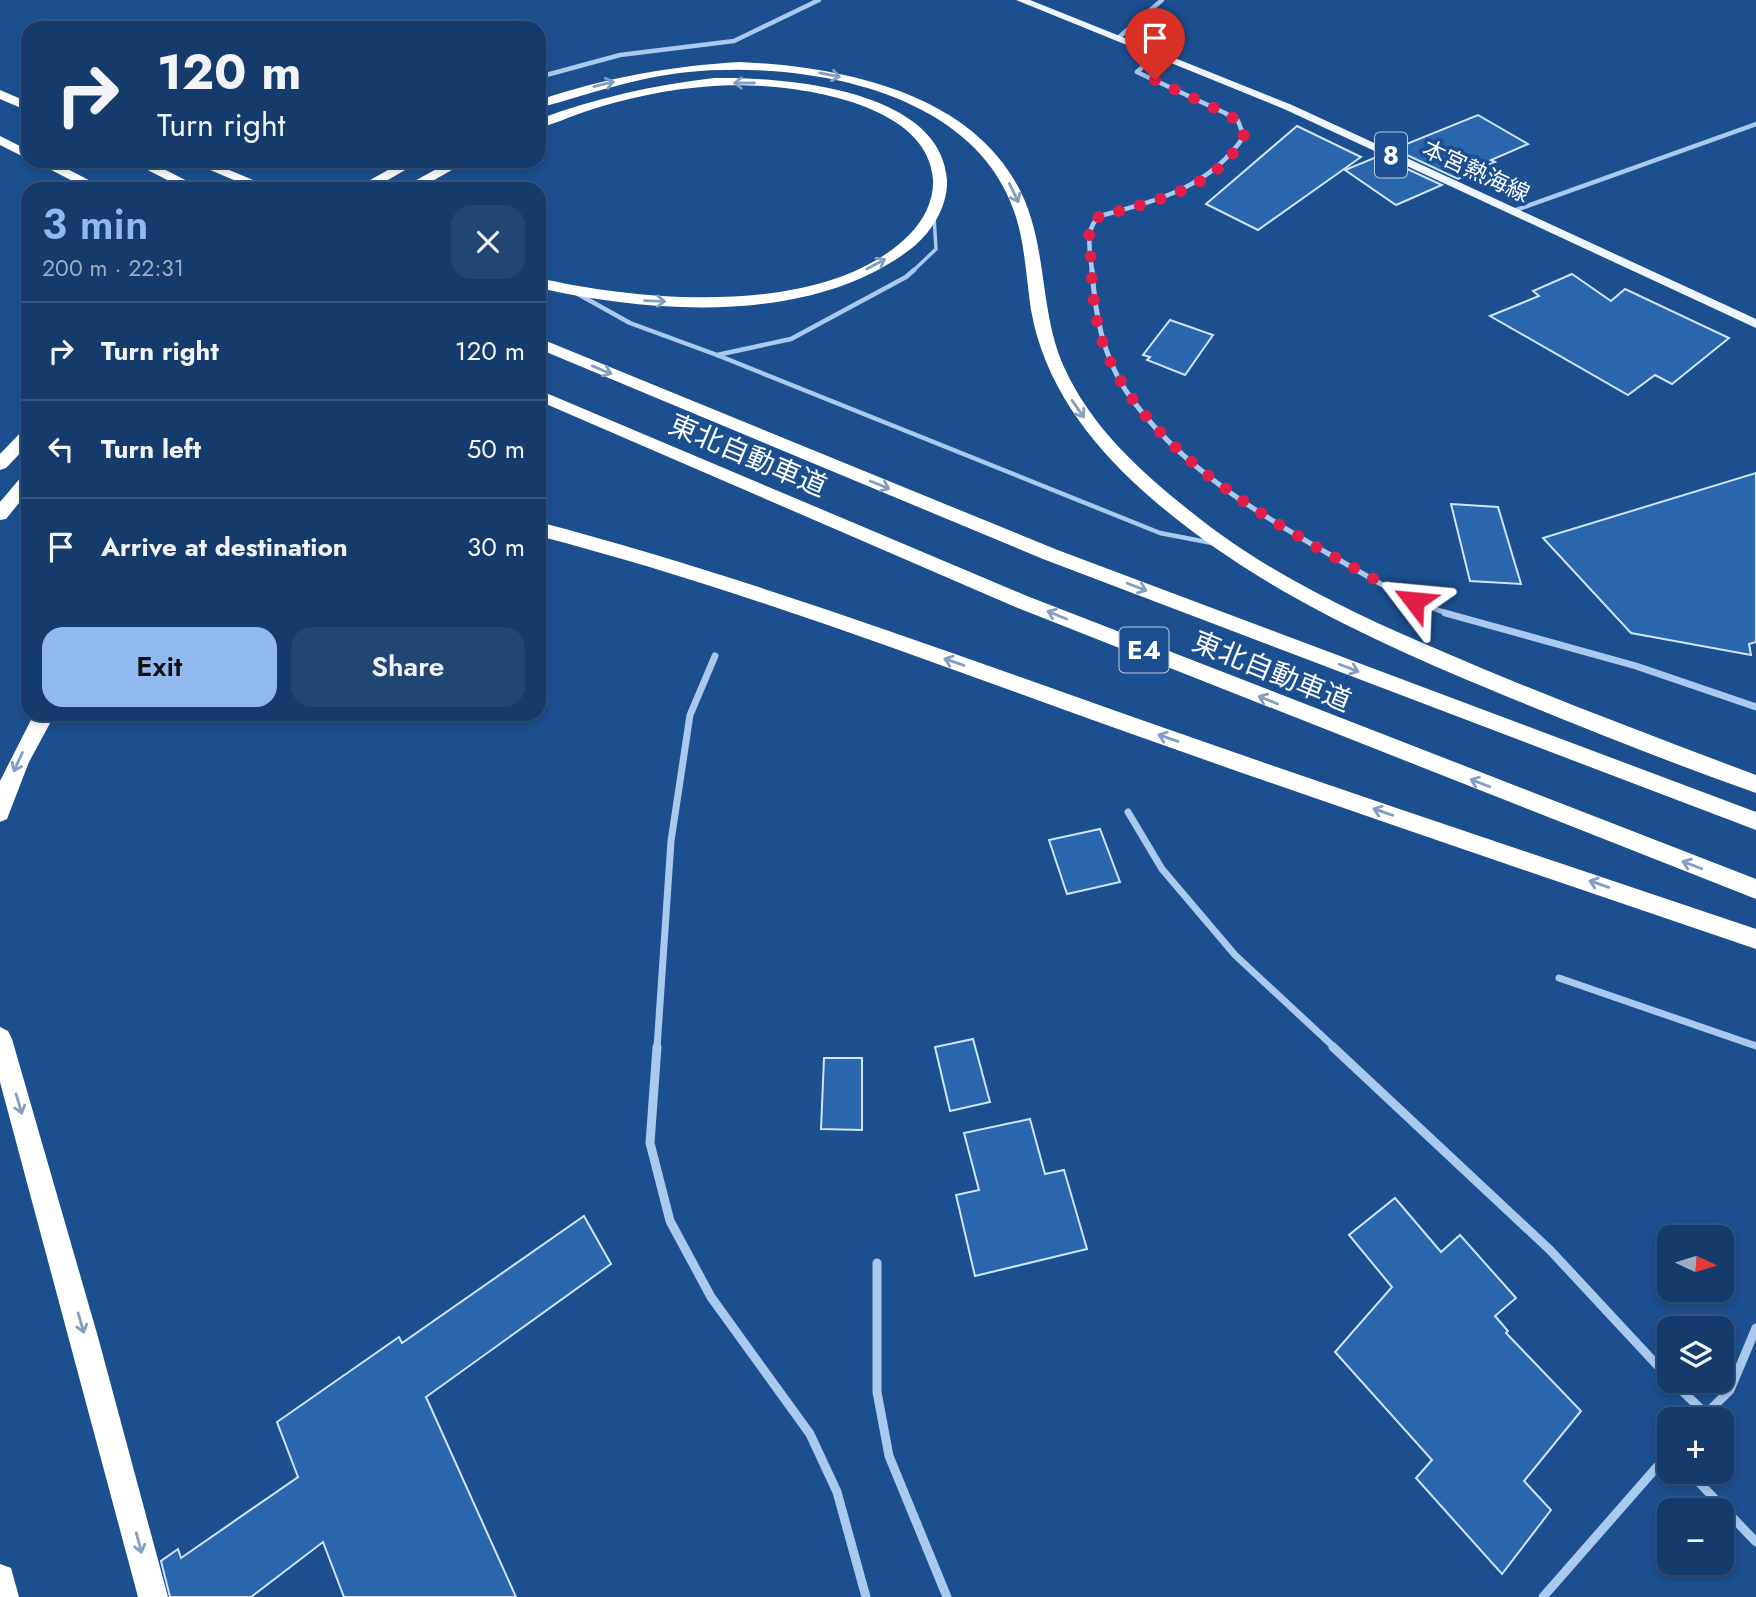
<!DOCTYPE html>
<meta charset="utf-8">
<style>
:root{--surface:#143b6b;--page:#214673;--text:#f1f3f6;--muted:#9dadc1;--line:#33557e;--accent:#90b9f0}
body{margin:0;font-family:Jost,"Noto Sans JP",sans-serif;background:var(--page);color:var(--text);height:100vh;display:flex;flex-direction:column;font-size:26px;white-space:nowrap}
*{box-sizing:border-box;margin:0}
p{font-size:23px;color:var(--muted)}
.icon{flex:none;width:38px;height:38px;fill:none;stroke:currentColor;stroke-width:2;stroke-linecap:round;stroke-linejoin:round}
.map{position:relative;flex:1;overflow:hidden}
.sheet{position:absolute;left:21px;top:182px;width:525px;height:539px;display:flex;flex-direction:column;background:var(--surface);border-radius:21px;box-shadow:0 4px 10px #0003,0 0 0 2px var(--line)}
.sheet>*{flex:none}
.top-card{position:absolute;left:21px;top:21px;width:525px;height:147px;border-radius:21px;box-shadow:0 4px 10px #0003,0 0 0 2px var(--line);background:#143b6b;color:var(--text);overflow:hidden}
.needle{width:46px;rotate:94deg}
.tools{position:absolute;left:1657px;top:1225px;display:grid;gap:14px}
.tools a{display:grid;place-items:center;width:77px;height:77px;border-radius:14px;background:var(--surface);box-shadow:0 4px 10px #0003,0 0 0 2px var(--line);font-size:35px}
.pin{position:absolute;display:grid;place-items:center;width:60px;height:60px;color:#fff;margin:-72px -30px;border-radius:50% 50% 50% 0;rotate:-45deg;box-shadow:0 0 7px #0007}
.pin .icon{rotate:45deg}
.me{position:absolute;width:77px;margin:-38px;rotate:299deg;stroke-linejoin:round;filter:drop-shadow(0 0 5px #0008)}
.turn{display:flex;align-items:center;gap:24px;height:147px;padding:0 21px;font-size:32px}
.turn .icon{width:91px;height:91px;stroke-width:2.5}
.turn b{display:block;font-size:49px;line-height:60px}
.round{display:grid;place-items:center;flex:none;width:74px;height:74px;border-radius:21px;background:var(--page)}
.head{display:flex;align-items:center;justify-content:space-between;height:119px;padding:0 21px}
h1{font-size:42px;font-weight:600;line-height:52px;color:var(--accent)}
.button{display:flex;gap:14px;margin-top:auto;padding:14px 21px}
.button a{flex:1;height:80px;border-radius:21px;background:var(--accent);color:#111;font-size:28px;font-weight:600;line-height:80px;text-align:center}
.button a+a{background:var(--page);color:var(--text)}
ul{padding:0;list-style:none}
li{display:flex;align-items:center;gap:21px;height:98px;padding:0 21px;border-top:2px solid var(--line)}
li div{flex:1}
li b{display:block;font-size:26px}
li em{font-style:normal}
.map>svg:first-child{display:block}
</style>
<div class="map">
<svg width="1756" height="1597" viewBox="0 0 1756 1597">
<rect width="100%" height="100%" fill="#1b4f8f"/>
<!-- building -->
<g fill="#2a66ad" stroke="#cfe3fa" stroke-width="2">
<polygon points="1478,115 1528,144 1491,160 1495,162 1458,179 1394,149"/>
<polygon points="1297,126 1361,157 1258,230 1206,204"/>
<polygon points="1379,156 1442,185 1396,205 1345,170"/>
<polygon points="1572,274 1611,301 1625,289 1729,338 1672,384 1655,375 1628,395 1490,316 1539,296 1533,291"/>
<polygon points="1170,320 1213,335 1185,375 1147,360 1150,357 1143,355"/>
<polygon points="1756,473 1756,642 1749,644 1751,655 1631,633 1543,538"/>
<polygon points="1451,504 1498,507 1521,584 1470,581"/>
<polygon points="1100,829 1120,882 1067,894 1049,840"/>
<polygon points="973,1039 990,1102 950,1111 935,1047"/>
<polygon points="824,1058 862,1058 862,1130 821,1129"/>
<polygon points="1030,1119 1045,1174 1064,1170 1087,1249 975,1276 956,1195 979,1190 964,1133"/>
<polygon points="1395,1198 1441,1252 1460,1235 1516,1298 1495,1316 1508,1331 1506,1333 1581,1411 1524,1481 1551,1510 1502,1574 1416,1478 1432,1460 1335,1352 1392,1287 1349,1235"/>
<polygon points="584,1216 611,1264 426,1397 516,1597 344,1597 323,1542 251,1597 170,1597 161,1561 178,1549 181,1558 298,1477 277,1422 399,1337 402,1343"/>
</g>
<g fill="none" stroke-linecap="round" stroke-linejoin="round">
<!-- service-far1 -->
<polyline stroke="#a9c9ee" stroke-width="3.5" points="912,272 936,249 934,216"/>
<!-- service -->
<g stroke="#a9c9ee" stroke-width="4.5">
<polyline points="578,294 630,323 717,355 1160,533 1212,543"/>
<polyline points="717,355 791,339 906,277 914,270"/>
</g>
<!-- minor-far3 -->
<g stroke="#a9c9ee" stroke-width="4.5">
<polyline points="1118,38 1162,0"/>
<polyline points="539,77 620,55 734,41 819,0"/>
<polyline points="1513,211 1756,124"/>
<path d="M1092 272C1091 253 1083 229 1100 216 1156 201 1211 187 1244 136L1238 121 1225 113 1137 72 1157 54"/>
</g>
<!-- minor-far2 -->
<path stroke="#a9c9ee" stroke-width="5" d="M1092 270C1095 313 1102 354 1126 391 1178 467 1263 517 1341 561 1377 582 1411 603 1451 614"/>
<!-- minor-far1 -->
<g stroke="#a9c9ee" stroke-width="7">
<polyline points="1445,613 1636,666 1756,707"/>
<polyline points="1128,812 1162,869 1235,955 1335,1048"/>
<polyline points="1559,978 1756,1046"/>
<polyline points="657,1048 671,841 690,715 715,656"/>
</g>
<!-- minor -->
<g stroke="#a9c9ee" stroke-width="9">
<polyline points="657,1047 650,1143 670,1221 711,1297 810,1434 837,1492 866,1597"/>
<polyline points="1333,1047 1550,1250 1670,1379"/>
<polyline points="877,1263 877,1392 889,1456 947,1597"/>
<polyline points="1672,1381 1706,1414"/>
<polyline points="1701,1419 1730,1390 1756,1328"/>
<polyline points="1689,1472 1756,1542"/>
<polyline points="1543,1597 1670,1452"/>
</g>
<!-- primary -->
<polygon fill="#f0f6ff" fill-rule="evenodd" points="1016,0 1030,0 1292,105 1756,319 1756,328 1284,109"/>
<!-- motorway -->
<g fill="#fff" fill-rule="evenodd">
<path d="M740 62C850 67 994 97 1031 218 1046 267 1043 320 1064 367 1091 427 1140 471 1190 511 1266 573 1356 615 1446 653 1548 697 1652 736 1756 775V793C1676 765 1597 733 1518 701 1384 646 1251 588 1142 490 1088 441 1044 383 1031 310 1026 277 1025 242 1014 211 972 88 801 61 689 72 637 77 589 94 539 108V100C605 78 670 66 740 62Z"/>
<path d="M714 78C781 77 941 88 947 180 948 206 932 232 912 248 813 325 654 314 539 288V278C643 302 826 318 909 235 924 220 934 200 933 179 927 96 774 81 713 86 669 89 625 98 584 112 569 117 554 124 539 128V119C596 98 653 85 714 78Z"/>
<polygon points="0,90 28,102 28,111 0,99"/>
<polygon points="0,136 28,150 28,159 0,145"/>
<polygon points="34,161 52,161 106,189 88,189"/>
<polygon points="130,161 148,161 203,189 185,189"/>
<polygon points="189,161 208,161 274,189 255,189"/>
<polygon points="404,161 421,161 372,189 354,189"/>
<polygon points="451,161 468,161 418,189 400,189"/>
<polygon points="539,338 1055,549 1756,812 1756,830 1043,559 539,349"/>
<polygon points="539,390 1027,596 1756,879 1756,899 1013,606 539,401"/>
<polygon points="28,429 28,445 6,468 0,470 0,454 22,431"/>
<polygon points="28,474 28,492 6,519 0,520 0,502 22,476"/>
<path d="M539 522C741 575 937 648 1133 717 1340 790 1548 859 1756 929V949C1542 876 1328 804 1115 728 925 660 735 587 539 536Z"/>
<polygon points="34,714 55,714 29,762 7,819 0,822 0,781"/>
<polygon points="0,1027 8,1031 12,1039 98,1337 168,1597 138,1597 0,1082"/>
<polygon points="0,1564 11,1568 19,1597 0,1597"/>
</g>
</g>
<!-- one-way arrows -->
<defs><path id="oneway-shaft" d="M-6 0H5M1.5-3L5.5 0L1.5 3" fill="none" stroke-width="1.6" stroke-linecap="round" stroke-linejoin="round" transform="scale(1.75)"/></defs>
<g stroke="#829ec1">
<use href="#oneway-shaft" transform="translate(830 75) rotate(11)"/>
<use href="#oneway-shaft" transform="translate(744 83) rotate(-180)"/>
<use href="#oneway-shaft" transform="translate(604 84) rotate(-14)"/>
<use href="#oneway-shaft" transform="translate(1014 193) rotate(64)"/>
<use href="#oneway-shaft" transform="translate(876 264) rotate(-28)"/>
<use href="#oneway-shaft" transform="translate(655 301) rotate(2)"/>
<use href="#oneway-shaft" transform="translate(602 370) rotate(23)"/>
<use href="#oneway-shaft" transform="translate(1078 409) rotate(55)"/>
<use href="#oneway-shaft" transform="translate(880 485) rotate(22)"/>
<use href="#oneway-shaft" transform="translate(1137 587) rotate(21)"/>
<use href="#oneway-shaft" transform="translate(1057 615) rotate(-158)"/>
<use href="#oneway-shaft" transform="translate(954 662) rotate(-161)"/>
<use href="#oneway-shaft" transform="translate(1349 668) rotate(21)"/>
<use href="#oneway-shaft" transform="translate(1268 700) rotate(-158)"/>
<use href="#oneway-shaft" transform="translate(1168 738) rotate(-161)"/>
<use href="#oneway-shaft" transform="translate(18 762) rotate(115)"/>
<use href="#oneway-shaft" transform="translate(1480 783) rotate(-159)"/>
<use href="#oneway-shaft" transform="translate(1383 812) rotate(-161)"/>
<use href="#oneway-shaft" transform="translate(1692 865) rotate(-159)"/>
<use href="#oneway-shaft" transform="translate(1599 884) rotate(-161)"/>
<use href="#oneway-shaft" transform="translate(19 1104) rotate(74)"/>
<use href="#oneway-shaft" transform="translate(81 1323) rotate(74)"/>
<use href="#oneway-shaft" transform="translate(139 1543) rotate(75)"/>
</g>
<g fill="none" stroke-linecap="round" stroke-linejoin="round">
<!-- route -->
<path stroke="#e11d48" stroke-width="12" stroke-dasharray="0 21.6" d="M1155 80 1225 113 1238 121 1244 136C1218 189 1151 202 1100 216L1092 222 1089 232C1092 266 1091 304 1101 337 1138 460 1310 543 1414 601"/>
</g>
<g text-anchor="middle" stroke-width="7" stroke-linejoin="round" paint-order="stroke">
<!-- far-street labels -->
<g font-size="23" fill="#fff" stroke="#1b4f8f">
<text transform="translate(1476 171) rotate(25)" y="8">本宮熱海線</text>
</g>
<!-- shield labels -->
<g fill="#1b4f8f" stroke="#bbcadd" stroke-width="2">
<rect x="1375" y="132.5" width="32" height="45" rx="5"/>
<rect x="1119.5" y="627.5" width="49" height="45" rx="5"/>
</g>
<g font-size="26" font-weight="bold" fill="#fff">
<text x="1391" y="164">8</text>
<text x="1144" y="659">E4</text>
</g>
<!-- street labels -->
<g font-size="28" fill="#fff" stroke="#1b4f8f">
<text transform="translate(748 455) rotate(23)" y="10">東北自動車道</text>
<text transform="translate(1272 671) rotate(22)" y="10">東北自動車道</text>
</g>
</g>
</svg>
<div class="tools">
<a><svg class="needle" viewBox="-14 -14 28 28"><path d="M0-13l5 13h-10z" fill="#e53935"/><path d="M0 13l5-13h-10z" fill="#9dadc1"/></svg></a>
<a><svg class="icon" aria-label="layers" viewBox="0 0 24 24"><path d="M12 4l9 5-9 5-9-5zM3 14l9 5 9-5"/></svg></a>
<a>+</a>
<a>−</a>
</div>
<div class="pin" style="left:1155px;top:80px;background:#d93025"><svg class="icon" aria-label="arrive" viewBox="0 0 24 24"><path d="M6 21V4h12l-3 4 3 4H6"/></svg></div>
<svg class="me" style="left:1414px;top:601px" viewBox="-20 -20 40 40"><path d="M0-17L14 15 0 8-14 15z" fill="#e11d48" stroke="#fff" stroke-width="4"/></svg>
<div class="top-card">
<div class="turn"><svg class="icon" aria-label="right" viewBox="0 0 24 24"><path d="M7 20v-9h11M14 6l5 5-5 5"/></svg><div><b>120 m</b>Turn right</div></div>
</div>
<section class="sheet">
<div class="head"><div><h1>3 min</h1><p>200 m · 22:31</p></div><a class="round"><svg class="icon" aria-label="close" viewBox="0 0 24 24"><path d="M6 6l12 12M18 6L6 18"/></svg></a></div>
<ul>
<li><svg class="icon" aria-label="right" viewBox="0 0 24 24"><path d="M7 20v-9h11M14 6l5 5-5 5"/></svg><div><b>Turn right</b></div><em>120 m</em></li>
<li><svg class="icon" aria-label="left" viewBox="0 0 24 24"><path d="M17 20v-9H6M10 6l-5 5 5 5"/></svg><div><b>Turn left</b></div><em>50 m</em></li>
<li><svg class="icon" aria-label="arrive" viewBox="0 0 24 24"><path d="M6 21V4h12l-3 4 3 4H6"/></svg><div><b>Arrive at destination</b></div><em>30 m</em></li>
</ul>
<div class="button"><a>Exit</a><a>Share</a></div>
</section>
</div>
